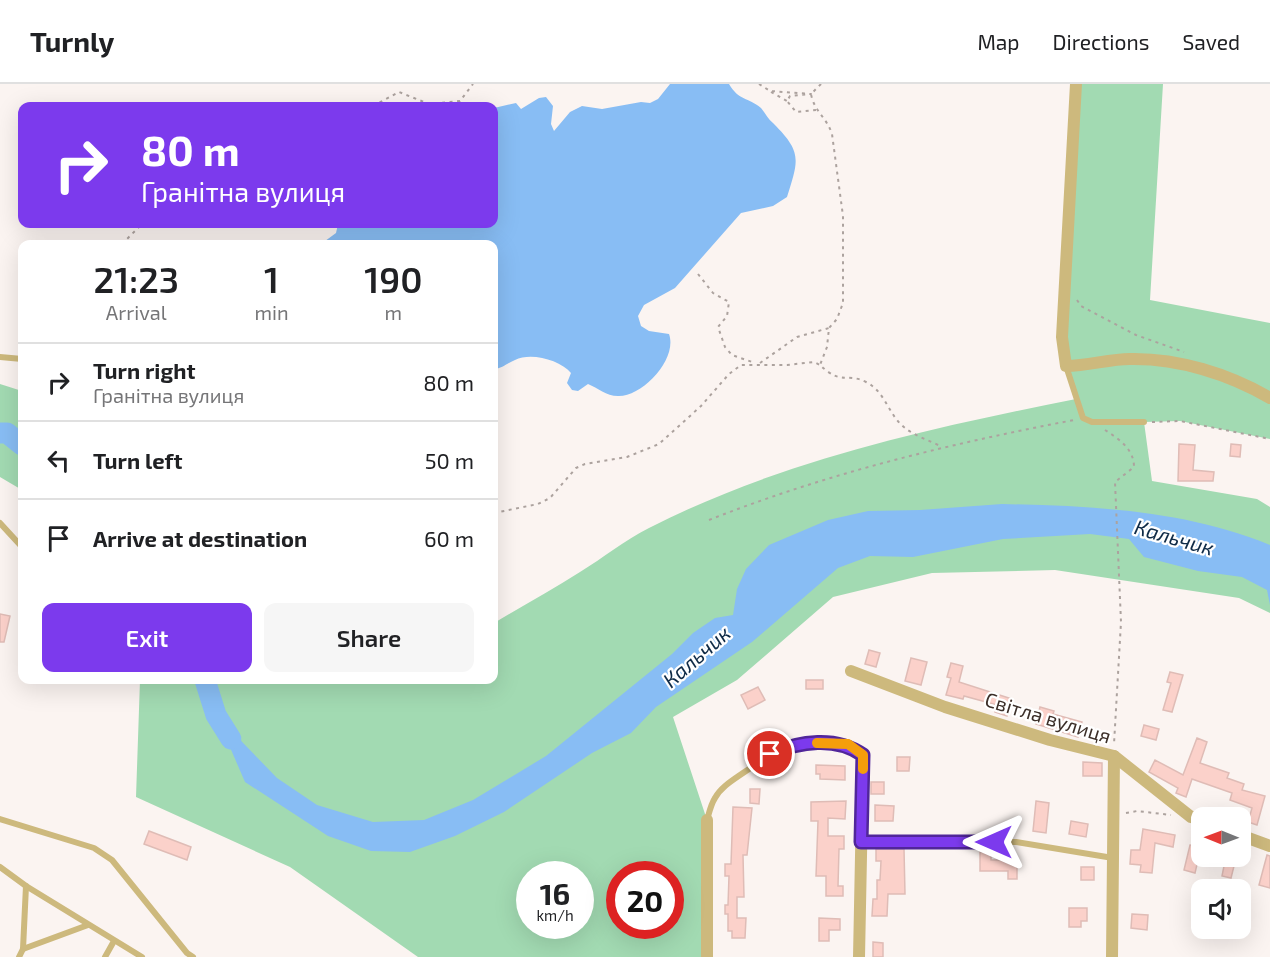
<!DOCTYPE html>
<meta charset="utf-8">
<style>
:root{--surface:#fff;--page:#f6f6f6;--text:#202124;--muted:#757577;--line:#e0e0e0;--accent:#7c3aed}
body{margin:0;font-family:"Exo 2",sans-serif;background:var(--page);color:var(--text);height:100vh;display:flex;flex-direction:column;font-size:22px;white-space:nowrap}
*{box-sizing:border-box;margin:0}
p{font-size:20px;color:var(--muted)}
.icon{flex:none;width:33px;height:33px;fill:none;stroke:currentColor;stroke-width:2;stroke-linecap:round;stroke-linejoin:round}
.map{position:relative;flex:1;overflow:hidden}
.drawer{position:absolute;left:18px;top:156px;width:480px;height:444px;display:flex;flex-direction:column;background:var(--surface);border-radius:12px;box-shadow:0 6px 24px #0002}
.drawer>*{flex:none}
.top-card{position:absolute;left:18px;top:18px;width:480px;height:126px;border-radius:12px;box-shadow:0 6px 24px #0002;background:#7c3aed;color:#fff;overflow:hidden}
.needle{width:39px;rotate:271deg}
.tools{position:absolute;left:1191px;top:723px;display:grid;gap:12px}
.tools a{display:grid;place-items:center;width:60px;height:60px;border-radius:12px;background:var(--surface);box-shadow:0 6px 24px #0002;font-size:30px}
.speed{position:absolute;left:516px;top:777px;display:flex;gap:12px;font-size:30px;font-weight:700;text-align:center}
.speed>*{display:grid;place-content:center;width:78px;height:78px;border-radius:50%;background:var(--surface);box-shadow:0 6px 24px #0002;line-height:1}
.speed small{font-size:15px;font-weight:400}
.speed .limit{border:9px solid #d22;background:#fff;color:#111}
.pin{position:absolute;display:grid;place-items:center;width:51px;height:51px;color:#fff;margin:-26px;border:3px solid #fff;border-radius:50%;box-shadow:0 2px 6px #0007}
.me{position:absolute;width:66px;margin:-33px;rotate:270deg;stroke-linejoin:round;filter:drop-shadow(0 0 4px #0008)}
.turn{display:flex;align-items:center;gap:21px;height:126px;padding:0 24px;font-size:27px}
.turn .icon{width:78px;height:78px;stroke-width:2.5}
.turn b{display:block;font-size:42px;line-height:51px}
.eta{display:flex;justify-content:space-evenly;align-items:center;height:102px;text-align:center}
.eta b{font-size:36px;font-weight:600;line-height:42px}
.button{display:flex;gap:12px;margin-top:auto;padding:12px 24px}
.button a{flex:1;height:69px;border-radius:12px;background:var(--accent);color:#fff;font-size:24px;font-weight:600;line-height:69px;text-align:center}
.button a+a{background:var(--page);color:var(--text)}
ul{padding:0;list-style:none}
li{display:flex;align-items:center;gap:18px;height:78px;padding:0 24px;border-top:2px solid var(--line)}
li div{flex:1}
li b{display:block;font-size:22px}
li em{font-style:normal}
header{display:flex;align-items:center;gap:36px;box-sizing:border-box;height:84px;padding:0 30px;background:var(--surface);border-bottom:2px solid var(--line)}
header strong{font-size:28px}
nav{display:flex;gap:33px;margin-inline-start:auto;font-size:21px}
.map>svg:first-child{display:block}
</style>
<header>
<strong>Turnly</strong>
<nav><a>Map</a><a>Directions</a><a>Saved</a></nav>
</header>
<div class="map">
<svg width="1270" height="873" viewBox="0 0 1270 873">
<rect width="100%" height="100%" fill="#fbf4f1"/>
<!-- green -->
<g fill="#a2dab2" fill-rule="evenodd">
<path d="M1076 0H1163L1150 216 1270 239V355L1180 337 1144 338 1152 397 1257 415 1270 423V529L1239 514 1055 486 932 489 833 513 737 596 673 633 707 736V873H418L290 783 136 713 140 596H494V539C522 522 552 506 580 488 603 474 625 456 649 444 782 376 931 344 1076 315L1066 282ZM530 790H580V842H530ZM620 790H670V842H620Z"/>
<polygon points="0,300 22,307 22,406 0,393"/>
</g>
<!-- water -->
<g fill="#88bdf4">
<path d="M670 0H729C739 17 748 13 761 24 765 29 768 35 773 39 802 68 799 75 787 113L773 122 741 129 675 204 644 221 638 232 641 242 649 247 669 250C678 275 642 313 618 312 606 312 598 304 588 300L578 307 572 306 567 299 571 289C560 276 531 268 515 276 507 279 502 285 494 285V160H321L336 149 338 140H494V24L516 19 521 25 539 14 546 13 553 22 551 40 554 47 570 28 582 22 602 25 641 18 650 19 658 15Z"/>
<path d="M1002 420C1093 422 1185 426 1270 461V521L1267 506 1242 493 1198 487 1144 473 1129 455 1090 450 1003 455 913 473 870 472 838 484 752 558 656 623 631 649 592 669 504 728 455 752 410 768 371 767 328 752 245 698 216 631 277 694 317 721 373 738 424 736 473 716 546 672 672 570 693 549 715 534 733 531 737 505 746 485 769 461 828 436 868 427 920 426Z"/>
</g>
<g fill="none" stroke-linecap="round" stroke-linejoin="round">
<!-- river -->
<g stroke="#88bdf4" stroke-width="21">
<polyline points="0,349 7,349 22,361"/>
<polyline points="205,596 216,631 231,655"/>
</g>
</g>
<!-- building -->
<g fill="#fbd1ca" stroke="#dfbcb6" stroke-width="1.5">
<polygon points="1179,360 1195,361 1193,386 1214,388 1213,397 1178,397"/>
<polygon points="1231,360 1241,361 1240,373 1230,372"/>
<polygon points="0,530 10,532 4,558 0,558"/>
<polygon points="869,566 880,569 876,583 865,580"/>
<polygon points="911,574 927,578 921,601 905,597"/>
<polygon points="951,579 963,582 959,598 1012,615 1007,632 995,628 997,621 964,612 963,615 946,611 951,594 947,593"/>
<polygon points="1170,588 1183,591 1172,628 1163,626 1171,599 1167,598"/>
<rect x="806" y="596" width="17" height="9"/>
<polygon points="758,603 765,616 748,625 741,611"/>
<polygon points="1040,623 1054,627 1053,630 1082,638 1078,653 1036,640"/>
<polygon points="1144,641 1159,645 1156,656 1141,652"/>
<polygon points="1197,654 1207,658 1200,679 1229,689 1227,694 1244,700 1242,706 1265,712 1257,741 1248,738 1252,724 1230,716 1232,709 1192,695 1186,713 1176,709 1178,704 1149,688 1155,676 1183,691"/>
<polygon points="897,673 910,673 909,687 897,687"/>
<polygon points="1083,678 1102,679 1102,692 1083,692"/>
<polygon points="816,681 845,682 845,696 820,695 820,690 816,690"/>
<rect x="871" y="698" width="13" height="12"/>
<polygon points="750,705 760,705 759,720 750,719"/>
<polygon points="846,717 845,735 828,734 828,752 844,752 844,765 839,765 838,802 843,802 843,812 826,812 826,792 816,792 818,737 811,737 811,718"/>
<polygon points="1036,717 1049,719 1046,749 1033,747"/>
<polygon points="875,721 894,722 893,737 875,737"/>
<polygon points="733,723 752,724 747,771 743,771 744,813 737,813 737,834 746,834 745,854 732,854 732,847 728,847 728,830 725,830 725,821 728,821 729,792 725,792 725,780 731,780"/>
<polygon points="1071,737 1088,740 1086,753 1069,750"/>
<polygon points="1143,745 1175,751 1173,763 1155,759 1152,789 1140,788 1141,781 1130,780 1131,766 1140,766"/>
<polygon points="149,747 191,763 187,776 144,760"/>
<polygon points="1190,761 1201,763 1195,789 1184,786"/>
<polygon points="876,765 904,765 905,810 888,810 887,832 872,832 873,815 877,815 877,796 880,796 881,777 876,777"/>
<polygon points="980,768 991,768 991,776 1017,776 1017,795 1008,795 1008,787 980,787"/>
<polygon points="1267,771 1270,772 1270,804 1259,801"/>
<polygon points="1226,772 1236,774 1231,794 1222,792"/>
<rect x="1081" y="783" width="13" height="13"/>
<polygon points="1069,824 1087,824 1087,837 1081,837 1081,843 1069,843"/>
<polygon points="1132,830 1148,831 1147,846 1131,844"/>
<polygon points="819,834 840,835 840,846 829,846 829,857 819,857"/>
<polygon points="873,858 883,859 883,873 873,873"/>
</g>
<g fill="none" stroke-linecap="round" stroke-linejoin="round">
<!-- path -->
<g stroke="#aca29e" stroke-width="2" stroke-dasharray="3 4.5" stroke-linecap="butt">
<polyline points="759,0 770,7 811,10 790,12 787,17 796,28 816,26"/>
<path d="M821 0 811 10C814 27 827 34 832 50L843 132V219L837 235 829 244 827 263 820 281C842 302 846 288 866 298 886 308 888 331 905 344 915 352 931 357 942 363"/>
<polyline points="771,8 787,17"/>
<polyline points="373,22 399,8 429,20 460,17 473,0"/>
<polyline points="122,160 142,140"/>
<polyline points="698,190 713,209 729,218 727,232 718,243 725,263 732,271 755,279"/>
<polyline points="1077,216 1081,222 1136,251 1184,268"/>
<polyline points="760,279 797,253 829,244"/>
<polyline points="1152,338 1180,337 1270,355"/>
<path d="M1105 346C1119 355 1134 365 1134 383L1115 398 1121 538 1114 660"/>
<polyline points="494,429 538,420 550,414 576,384 585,380 627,373 659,360 701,322 729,290 741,281 787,281 814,278 820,281"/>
<path d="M709 436C828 389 949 360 1074 336"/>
<polyline points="1126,729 1137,727 1171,731"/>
</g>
<!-- service -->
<g stroke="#cdb97d" stroke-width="6">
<polyline points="0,273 22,275"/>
<polyline points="1066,282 1083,334 1092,338 1144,338"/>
<polyline points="0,439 22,463"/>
<polyline points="0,735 94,764 112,776 187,869 193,873"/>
<path d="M707 736C709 729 711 720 715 714 721 703 733 696 743 689 778 665 823 643 863 671"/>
<polyline points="861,758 1016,758 1113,774"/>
<polyline points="0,783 26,802 142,873"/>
<polyline points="23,865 88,841"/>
<polyline points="19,873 23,865 26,802"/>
<polyline points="105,873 114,857"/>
</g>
<!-- minor -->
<g stroke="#cdb97d" stroke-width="12">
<path d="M1076 0 1062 253 1066 282C1089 282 1108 275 1130 275 1178 274 1229 290 1270 314"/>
<polyline points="851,587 945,623 1050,656 1114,672 1191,733 1202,736"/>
<polyline points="707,736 707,873"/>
<polyline points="1240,751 1270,762"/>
<polyline points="859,873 863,671"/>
<polyline points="1112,873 1114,672"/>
</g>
</g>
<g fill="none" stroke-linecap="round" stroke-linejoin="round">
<!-- route casing -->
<g stroke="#51269a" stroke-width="15">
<path id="route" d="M770 670C800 657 836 652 863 671L861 758H994"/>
</g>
<!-- route -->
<use href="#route" stroke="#7c3aed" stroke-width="10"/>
<!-- slow -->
<polyline stroke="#f59e0b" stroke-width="10" points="817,659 848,660 863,671 863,685"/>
</g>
<g text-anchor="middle" stroke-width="4.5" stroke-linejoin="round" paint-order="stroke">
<!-- street labels -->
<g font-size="20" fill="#3c2f29" stroke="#fff">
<text transform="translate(1048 634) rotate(17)" y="7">Світла вулиця</text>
</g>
<!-- water labels -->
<g font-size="21" font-style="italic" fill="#0f2b47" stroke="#fff">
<text transform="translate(1174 454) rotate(16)" y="7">Кальчик</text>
<text transform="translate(697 573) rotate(-41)" y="7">Кальчик</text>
</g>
</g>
</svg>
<div class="tools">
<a><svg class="needle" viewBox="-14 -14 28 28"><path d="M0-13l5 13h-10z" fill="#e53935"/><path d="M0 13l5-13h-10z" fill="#757577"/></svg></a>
<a><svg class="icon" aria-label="sound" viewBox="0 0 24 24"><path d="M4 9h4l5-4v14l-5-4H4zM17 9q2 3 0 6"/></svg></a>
</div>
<div class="speed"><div>16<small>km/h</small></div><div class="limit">20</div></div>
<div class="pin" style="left:770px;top:670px;background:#d93025"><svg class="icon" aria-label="arrive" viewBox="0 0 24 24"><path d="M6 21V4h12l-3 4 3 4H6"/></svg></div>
<svg class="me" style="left:994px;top:758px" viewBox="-20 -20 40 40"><path d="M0-17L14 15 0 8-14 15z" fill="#7c3aed" stroke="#fff" stroke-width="4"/></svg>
<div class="top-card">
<div class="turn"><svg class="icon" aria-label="right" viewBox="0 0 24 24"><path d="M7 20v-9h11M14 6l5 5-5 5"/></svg><div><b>80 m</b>Гранітна вулиця</div></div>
</div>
<section class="drawer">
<div class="eta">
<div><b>21:23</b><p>Arrival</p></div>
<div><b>1</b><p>min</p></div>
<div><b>190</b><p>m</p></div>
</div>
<ul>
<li><svg class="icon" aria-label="right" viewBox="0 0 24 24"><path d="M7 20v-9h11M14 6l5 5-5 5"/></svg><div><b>Turn right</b><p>Гранітна вулиця</p></div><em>80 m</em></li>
<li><svg class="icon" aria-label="left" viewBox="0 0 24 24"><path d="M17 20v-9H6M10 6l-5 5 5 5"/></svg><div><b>Turn left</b></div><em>50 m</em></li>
<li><svg class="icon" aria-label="arrive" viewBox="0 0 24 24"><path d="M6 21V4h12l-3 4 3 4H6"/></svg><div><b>Arrive at destination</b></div><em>60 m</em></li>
</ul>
<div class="button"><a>Exit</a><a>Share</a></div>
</section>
</div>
